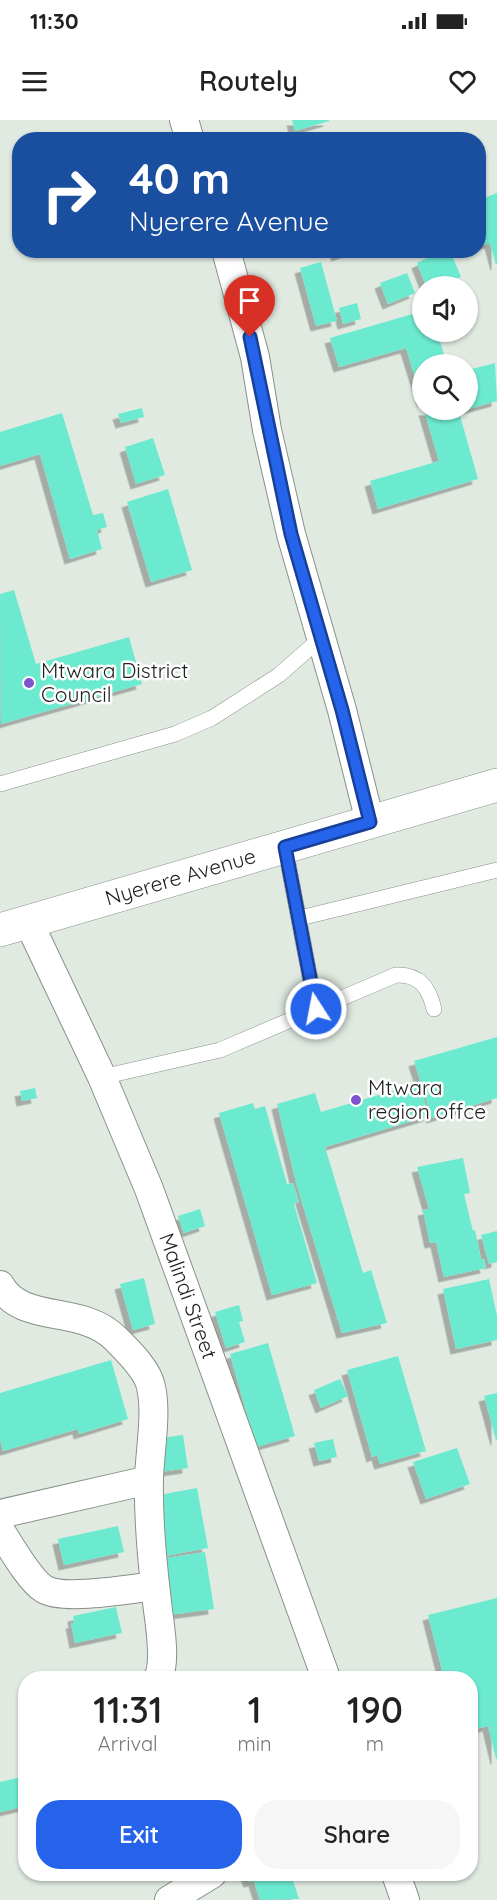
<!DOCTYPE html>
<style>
:root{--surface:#fff;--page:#f6f6f6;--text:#222;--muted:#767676;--accent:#2563eb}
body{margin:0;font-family:Quicksand,sans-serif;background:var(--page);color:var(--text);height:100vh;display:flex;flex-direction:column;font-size:22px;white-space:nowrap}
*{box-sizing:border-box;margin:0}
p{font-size:20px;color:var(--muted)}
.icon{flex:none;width:33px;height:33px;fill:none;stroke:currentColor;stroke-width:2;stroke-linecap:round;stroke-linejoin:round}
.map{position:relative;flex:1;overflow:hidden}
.details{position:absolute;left:18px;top:1551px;width:460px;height:210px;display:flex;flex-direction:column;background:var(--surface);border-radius:24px;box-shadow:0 2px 4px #0004}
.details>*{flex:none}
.hud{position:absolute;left:12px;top:12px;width:474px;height:126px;border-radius:24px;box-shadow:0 2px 4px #0004;background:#1a4fa0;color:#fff;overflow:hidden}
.buttons{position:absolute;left:412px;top:156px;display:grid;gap:12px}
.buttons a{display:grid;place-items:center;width:66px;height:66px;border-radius:50%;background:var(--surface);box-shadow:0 2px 4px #0004;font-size:30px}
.pin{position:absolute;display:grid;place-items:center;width:51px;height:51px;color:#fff;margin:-62px -26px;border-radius:50% 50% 50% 0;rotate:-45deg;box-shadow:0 0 6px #0007}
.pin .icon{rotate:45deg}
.me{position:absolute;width:66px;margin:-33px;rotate:349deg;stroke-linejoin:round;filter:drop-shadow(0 0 4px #0008)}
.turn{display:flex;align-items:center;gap:21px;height:126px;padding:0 18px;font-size:27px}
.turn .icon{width:78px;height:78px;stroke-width:2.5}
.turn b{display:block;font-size:42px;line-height:51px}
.eta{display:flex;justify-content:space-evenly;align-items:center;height:102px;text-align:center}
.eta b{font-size:36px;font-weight:600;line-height:42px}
.cta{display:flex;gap:12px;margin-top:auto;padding:12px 18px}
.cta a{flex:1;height:69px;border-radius:24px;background:var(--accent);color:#fff;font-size:24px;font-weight:600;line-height:69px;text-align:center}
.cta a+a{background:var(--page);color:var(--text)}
.status{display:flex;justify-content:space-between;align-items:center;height:42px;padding:0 30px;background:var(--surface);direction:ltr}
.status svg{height:16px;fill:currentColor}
header{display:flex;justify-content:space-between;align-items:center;height:78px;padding:0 18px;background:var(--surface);font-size:27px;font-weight:600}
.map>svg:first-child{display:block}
</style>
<div class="status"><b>11:30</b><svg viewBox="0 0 49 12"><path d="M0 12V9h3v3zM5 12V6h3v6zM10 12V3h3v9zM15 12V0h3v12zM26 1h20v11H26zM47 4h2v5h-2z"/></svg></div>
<header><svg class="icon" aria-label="menu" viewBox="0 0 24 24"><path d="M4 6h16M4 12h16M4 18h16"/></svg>Routely<svg class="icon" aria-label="heart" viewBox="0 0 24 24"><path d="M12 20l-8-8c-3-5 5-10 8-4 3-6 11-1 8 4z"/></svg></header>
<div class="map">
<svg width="497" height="1780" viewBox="0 0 497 1780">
<defs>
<filter id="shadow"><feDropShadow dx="-5.5" dy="5.5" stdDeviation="0" flood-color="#0004"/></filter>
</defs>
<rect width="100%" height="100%" fill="#e0eae1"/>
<!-- building -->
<g fill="#6cead0" filter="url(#shadow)">
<polygon points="292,0 329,0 329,1 295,11"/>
<polygon points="497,73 497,144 496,145 490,123 483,125 478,106 486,104 479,80"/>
<polygon points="335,130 352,130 352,131 337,136"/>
<polygon points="444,130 450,130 461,157 435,166 426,166 417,143"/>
<polygon points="321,142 337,201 316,206 300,148"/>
<polygon points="407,153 415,173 388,184 380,163"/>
<polygon points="357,183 361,199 343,204 339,188"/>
<polygon points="423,191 423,212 437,212 447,244 423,244 423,283 406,228 339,247 330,218"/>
<polygon points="495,243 497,281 468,289 468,250"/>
<polygon points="142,288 144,297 121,303 118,294"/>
<polygon points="424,290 466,290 459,292 478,359 378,389 370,361 439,341"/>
<polygon points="62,293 93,395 103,393 107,407 97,410 102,429 70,439 40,334 0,346 0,312"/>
<polygon points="153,318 165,355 136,364 125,327"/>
<polygon points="168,369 192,450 151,462 127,382"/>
<polygon points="14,470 36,544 129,517 142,564 1,604 0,474"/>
<polygon points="497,917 497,978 432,998 414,941"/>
<polygon points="419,963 429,996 325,1027 363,1153 371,1150 387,1203 342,1213 297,1066 277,984 315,973 321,992"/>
<polygon points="35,968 37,978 22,981 20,971"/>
<polygon points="253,983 255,989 265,986 287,1064 293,1063 299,1082 294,1084 317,1163 272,1175 219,993"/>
<polygon points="463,1038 470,1073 464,1074 473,1111 475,1110 481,1139 484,1139 486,1148 444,1157 436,1122 430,1123 423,1090 429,1089 417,1047"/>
<polygon points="200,1089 205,1106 184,1113 178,1096"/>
<polygon points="497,1111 497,1142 489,1144 481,1115"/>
<polygon points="144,1158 155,1204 133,1210 120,1164"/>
<polygon points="489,1159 497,1196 497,1220 456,1229 443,1169"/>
<polygon points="239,1185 243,1201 239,1202 245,1222 226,1228 215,1192"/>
<polygon points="268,1223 295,1316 256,1327 230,1234"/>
<polygon points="398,1236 426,1331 380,1344 377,1335 372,1337 347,1250"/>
<polygon points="111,1240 128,1299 79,1314 78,1309 3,1331 0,1319 0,1273"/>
<polygon points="340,1259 348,1276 321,1288 314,1270"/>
<polygon points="497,1273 497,1319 496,1320 484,1276"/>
<polygon points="183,1315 188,1348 160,1352 155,1319"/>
<polygon points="333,1319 337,1337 319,1341 314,1323"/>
<polygon points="457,1328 470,1364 426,1379 413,1342"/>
<polygon points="197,1368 208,1428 160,1437 148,1377"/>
<polygon points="118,1406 124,1432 64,1445 58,1419"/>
<polygon points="205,1432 214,1489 168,1495 159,1439"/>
<polygon points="497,1478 497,1639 496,1639 488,1606 471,1610 471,1558 444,1558 428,1495"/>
<polygon points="116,1487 122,1513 75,1523 71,1503 74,1503 73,1496"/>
<polygon points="26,1656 26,1686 0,1692 0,1662"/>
<polygon points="246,1754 291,1754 299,1779 260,1780 254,1761 249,1762"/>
</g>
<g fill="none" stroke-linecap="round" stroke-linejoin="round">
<!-- service casing -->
<g stroke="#879188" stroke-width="16">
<g id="service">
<polyline points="0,664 175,614 212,598 279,555 320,519"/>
<polyline points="285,727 316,889"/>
<polyline points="300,798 497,750"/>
<path d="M102 957 220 930 396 855C420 854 429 868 434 889"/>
</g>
</g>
<!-- minor casing -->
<g stroke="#879188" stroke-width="30">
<g id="minor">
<polyline points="184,0 190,20"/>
<polyline points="226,130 255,237 267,310 291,414 342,590 370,702"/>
<path id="s1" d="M28 801 102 957 149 1069 326 1558"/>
<path d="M0 1165C22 1205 82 1184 116 1219 128 1231 148 1250 151 1267 157 1293 150 1331 149 1358 148 1399 152 1441 157 1482 159 1501 167 1541 158 1558"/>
<polyline points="0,1394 149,1360"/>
<path d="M0 1410C9 1424 30 1461 44 1469 63 1481 131 1469 155 1466"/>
<polyline points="396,1754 405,1780"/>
<polyline points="169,1780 212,1754"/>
</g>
</g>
<!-- tertiary casing -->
<g stroke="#879188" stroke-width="34">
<g id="tertiary">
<path id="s2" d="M0 810 497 665"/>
</g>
</g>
<!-- service -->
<use href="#service" stroke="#fff" stroke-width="15"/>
<!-- minor -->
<use href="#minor" stroke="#fff" stroke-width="28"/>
<!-- tertiary -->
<use href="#tertiary" stroke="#fff" stroke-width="33"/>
</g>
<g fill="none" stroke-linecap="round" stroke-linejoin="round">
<!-- route casing -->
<g stroke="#184099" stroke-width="15">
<polyline id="route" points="250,217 291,414 342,590 370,702 285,727 316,889"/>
</g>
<!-- route -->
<use href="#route" stroke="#2563eb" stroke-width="10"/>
</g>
<!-- markers -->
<g fill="#7d54ce" stroke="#fff" stroke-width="2">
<circle cx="29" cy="563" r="6"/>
<circle cx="356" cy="980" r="6"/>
</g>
<g text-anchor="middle" stroke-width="5" stroke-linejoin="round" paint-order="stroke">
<!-- poi labels -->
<g font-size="21" fill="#1d211e" stroke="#fff" text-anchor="start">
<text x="41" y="558">Mtwara District<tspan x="41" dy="24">Council</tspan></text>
<text x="368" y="975">Mtwara<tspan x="368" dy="24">region offce</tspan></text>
</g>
<!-- street labels -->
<g font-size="21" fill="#1d211e" stroke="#fff">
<text dy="7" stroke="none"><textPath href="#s2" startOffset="188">Nyerere Avenue</textPath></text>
<text dy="7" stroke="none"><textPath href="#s1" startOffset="408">Malindi Street</textPath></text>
</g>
</g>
</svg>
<div class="buttons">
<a><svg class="icon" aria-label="sound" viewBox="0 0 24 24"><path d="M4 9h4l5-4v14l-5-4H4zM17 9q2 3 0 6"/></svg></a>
<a><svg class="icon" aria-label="search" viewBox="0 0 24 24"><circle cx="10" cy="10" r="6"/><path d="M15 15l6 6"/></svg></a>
</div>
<div class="pin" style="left:250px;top:217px;background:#d93025"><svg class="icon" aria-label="arrive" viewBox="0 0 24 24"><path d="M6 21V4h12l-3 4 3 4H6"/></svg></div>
<svg class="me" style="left:316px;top:889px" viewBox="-20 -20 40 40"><circle r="17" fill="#2563eb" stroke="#fff" stroke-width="3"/><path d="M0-11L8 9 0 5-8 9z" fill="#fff"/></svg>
<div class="hud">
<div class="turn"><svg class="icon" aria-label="right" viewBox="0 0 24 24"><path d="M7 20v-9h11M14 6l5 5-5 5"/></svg><div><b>40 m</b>Nyerere Avenue</div></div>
</div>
<section class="details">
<div class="eta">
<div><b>11:31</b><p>Arrival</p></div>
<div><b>1</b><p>min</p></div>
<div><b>190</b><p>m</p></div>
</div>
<div class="cta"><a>Exit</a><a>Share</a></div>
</section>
</div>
